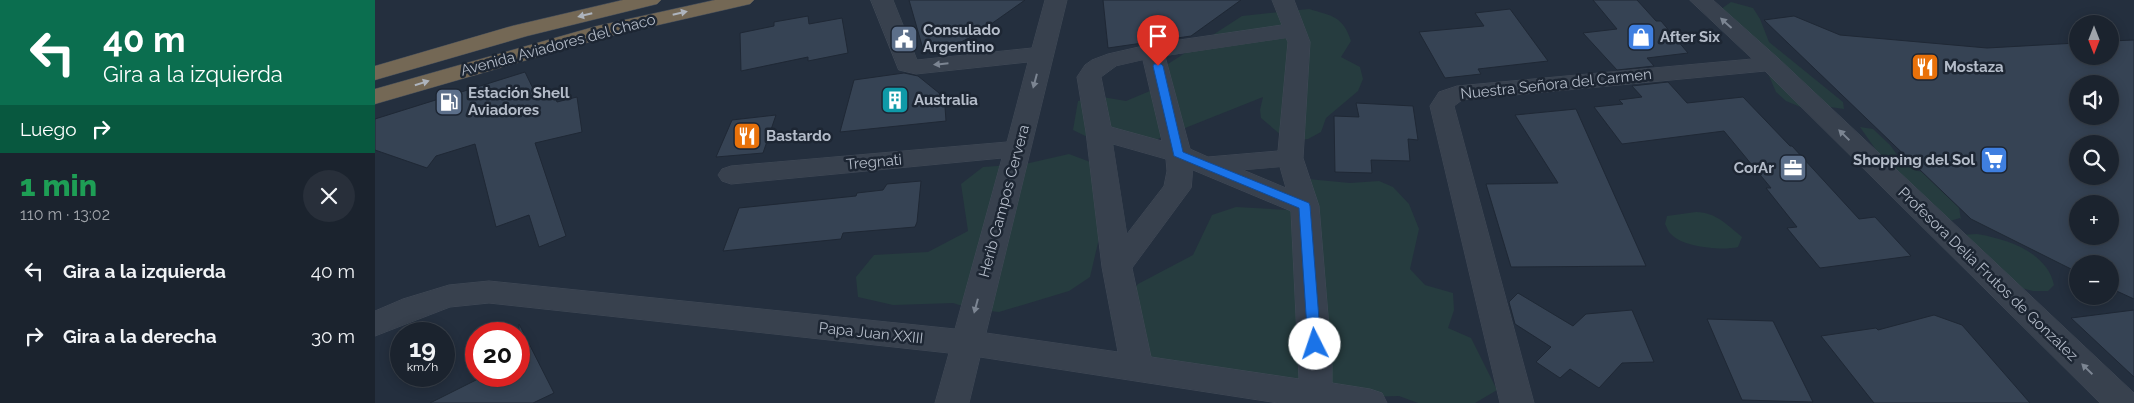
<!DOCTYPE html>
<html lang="es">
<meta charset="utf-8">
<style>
:root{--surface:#1b232e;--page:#282f3a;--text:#f1f3f6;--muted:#a0a4aa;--line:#39404a}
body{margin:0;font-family:Raleway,sans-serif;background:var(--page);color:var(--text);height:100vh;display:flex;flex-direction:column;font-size:19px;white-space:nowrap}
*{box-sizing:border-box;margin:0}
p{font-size:16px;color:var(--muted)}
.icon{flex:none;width:28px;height:28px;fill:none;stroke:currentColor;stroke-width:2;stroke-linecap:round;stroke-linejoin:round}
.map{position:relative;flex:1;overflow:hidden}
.drawer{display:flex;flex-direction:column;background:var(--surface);width:375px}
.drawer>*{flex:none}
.banner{background:#0b6e4f;color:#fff;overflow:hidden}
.needle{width:32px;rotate:180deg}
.controls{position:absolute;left:1694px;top:15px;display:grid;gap:10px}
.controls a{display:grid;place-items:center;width:50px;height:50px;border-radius:50%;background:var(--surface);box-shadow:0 2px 12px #0003,0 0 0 1px var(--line);font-size:25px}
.speed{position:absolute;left:15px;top:322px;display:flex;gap:10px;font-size:25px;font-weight:700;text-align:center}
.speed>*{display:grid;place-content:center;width:65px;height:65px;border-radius:50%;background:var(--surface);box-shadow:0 2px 12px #0003,0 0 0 1px var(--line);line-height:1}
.speed small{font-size:12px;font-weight:400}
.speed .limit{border:8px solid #d22;background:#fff;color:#111}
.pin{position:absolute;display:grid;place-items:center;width:42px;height:42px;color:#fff;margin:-51px -21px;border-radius:50% 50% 50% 0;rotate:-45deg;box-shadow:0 0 5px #0007}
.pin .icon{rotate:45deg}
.me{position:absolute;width:55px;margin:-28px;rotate:356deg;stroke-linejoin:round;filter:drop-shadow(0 0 4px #0008)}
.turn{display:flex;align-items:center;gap:18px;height:105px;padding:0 20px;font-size:22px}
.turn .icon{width:65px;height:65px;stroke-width:2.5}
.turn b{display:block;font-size:35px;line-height:42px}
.then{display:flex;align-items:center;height:48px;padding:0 20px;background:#0003;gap:10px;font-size:19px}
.round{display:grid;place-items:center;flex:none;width:52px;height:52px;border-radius:26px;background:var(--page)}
.summary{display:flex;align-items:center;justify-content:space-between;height:85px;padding:0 20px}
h1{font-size:30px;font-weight:800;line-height:38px;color:#1e9e55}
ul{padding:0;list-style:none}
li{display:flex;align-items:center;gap:15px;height:65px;padding:0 20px}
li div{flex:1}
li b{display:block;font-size:19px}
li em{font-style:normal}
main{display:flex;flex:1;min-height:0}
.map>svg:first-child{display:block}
</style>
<main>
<section class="drawer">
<div class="banner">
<div class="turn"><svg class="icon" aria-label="left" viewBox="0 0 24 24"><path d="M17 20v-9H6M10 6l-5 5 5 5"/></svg><div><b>40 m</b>Gira a la izquierda</div></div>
<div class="then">Luego<svg class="icon" aria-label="right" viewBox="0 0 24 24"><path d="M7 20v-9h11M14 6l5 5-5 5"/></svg></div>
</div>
<div class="summary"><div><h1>1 min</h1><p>110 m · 13:02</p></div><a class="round"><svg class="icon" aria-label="close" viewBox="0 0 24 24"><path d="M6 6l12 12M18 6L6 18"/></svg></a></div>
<ul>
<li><svg class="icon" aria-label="left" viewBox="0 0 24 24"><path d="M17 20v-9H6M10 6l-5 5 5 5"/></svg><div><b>Gira a la izquierda</b></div><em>40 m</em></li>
<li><svg class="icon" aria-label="right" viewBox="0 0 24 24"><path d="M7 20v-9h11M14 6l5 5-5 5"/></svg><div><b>Gira a la derecha</b></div><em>30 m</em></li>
</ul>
</section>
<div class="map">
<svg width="1759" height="403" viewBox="0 0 1759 403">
<rect width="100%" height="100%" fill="#242f3e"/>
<!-- green -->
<g fill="#263c3f">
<polygon points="1356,2 1378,8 1385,19 1394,42 1468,102 1469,109 1455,107 1435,111 1411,101 1401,92 1390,67 1346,9"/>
<path d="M934 9C957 16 968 16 976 41L966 57 985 67 988 79 983 91 951 118 946 132 933 139 913 141 886 118 885 110 888 97 780 140 731 146 698 130 703 101 727 97 751 101 794 83 793 64 867 16Z"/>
<polygon points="1485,127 1498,129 1515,145 1528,163 1540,170 1555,174 1583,201 1586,220 1585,218 1575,221 1506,157"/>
<polygon points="694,154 718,163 726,230 715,277 694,291 624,312 597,309 578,303 518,305 483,297 481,277 499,255 553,252 593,231 586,184 608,167 650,164"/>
<polygon points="933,179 975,183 1004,181 1018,187 1034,204 1044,229 1035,269 1050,285 1078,293 1079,310 1073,328 1096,338 1122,390 1100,403 1043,403 1024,396 991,397 761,368 735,316 763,284 818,255 837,215 861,207 912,210 916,194"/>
<path d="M1321 212C1342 213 1351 224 1367 237L1363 247C1347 251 1307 247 1296 234 1293 232 1292 227 1290 224L1292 216Z"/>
<path d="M1602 234C1632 239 1672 252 1679 285L1673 291H1658L1623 282 1587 235Z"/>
</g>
<!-- building -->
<g fill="#364354" stroke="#1f2835" fill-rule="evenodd">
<polygon points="534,0 650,0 602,34 582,44 548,49"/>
<polygon points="728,0 866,0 816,36 733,48"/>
<polygon points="1218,0 1262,0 1281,21 1286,21 1313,53 1272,58 1279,66 1242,70 1208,33 1242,29"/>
<polygon points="1135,9 1173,61 1103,69 1106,74 1070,78 1044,32 1109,26 1100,13"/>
<polygon points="433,16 434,24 467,18 473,53 433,61 433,57 366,71 365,33 399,26 399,22"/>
<path d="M1419 16 1465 35 1612 48 1702 43V56H1735V41L1759 40V299L1735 288V264H1702V272L1596 219 1389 20ZM1702 84H1735V116H1702ZM1702 144H1735V176H1702ZM1702 204H1735V236H1702Z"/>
<polygon points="150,72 163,99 179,95 182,102 202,97 207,132 160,143 191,236 164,247 154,215 121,227 100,144 61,156 52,168 0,150 0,119"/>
<polygon points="529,73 543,76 564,93 570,107 571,121 465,132 479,80"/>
<polygon points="1293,82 1312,103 1368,97 1415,146 1417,146 1484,219 1500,217 1536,256 1445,268 1412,228 1422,227 1391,188 1396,188 1349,131 1247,144 1219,107 1248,104 1244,100 1267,97 1257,86"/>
<polygon points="981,103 1038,106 1043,140 1033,139 1035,161 996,160 997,173 960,172 959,116 984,117"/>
<polygon points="1201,109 1271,266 1136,267 1111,184 1183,183 1140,115"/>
<polygon points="401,115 388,153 341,157 357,120"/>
<polygon points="546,181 542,222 540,227 468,233 466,239 348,251 364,208 481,196 482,193 508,190 512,184"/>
<polygon points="1143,293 1198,326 1211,314 1257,310 1279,362 1247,363 1224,388 1195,369 1185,378 1161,362 1176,347 1140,324 1134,302"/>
<polygon points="1759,310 1759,377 1696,318"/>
<polygon points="1559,315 1587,325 1655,403 1499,403 1446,336 1501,328 1503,330"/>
<polygon points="1332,319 1398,321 1438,402 1367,400"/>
<polygon points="144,324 179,393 158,403 55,403 109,376 144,376"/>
</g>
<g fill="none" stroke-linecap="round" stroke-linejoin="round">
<!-- minor casing -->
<g stroke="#414a57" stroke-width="1">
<g id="minor">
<path d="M496 0H518L542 60 657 48 670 0H692L611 333 743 352 727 267 711 132 702 77 710 65 717 60 733 54 777 44 907 25 897 0H919L935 42 928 158 944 206 957 364V383L995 389 1007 393 1012 403H903L605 357 594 403H560L574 353 114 303 75 307 0 336V311L28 299 74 285 114 281 580 329 627 158 356 184 347 181 343 175 347 169 356 166 632 142 653 62 541 74 524 70ZM911 38 913 42 903 151 833 157 815 149 790 56ZM768 60 787 141 736 127 726 77 741 66ZM738 144 791 159 792 171 789 186 752 234ZM905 167 911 188 868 170ZM818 170 916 211 924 379 776 357 757 268 816 188Z"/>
<polygon points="1315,0 1338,0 1404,59 1759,393 1759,403 1725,403 1390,71 1087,100 1079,106 1159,403 1125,403 1055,106 1064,92 1082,86 1377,59"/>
</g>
</g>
<!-- highway casing -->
<g stroke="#434c59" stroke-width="1">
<g id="highway">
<polygon points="248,0 286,0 282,4 152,36 0,80 0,66 137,26"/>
<polygon points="340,0 379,0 375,4 235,36 0,104 0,89 222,26"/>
</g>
</g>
<!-- minor -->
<use href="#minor" fill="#38414e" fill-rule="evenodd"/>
<!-- highway -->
<use href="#highway" fill="#746855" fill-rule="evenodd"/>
</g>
<!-- one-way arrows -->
<defs><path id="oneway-solid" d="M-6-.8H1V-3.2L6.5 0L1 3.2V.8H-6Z" transform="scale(1.25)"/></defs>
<g fill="#aeb4bd">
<use href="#oneway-solid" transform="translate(305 13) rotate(-13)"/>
<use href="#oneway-solid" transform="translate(210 15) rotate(166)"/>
<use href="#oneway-solid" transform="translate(47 83) rotate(-17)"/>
</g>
<g fill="#7c8592">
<use href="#oneway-solid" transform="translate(1351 23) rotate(-138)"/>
<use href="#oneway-solid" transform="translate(566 64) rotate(174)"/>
<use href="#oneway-solid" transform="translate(660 81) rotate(105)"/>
<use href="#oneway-solid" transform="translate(1469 135) rotate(-136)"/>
<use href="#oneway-solid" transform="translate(601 306) rotate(105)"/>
<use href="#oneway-solid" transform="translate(1712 369) rotate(-136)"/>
</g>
<!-- route -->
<polygon fill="#1a73e8" stroke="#114b97" points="779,64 786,64 788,66 808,152 934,203 935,206 946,344 944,348 940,350 935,348 933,344 924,208 799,156 778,66"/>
<!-- icons -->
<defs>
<g id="shop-square" transform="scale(1.4375)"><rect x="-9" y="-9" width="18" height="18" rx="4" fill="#3f7fe0" stroke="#1d2633"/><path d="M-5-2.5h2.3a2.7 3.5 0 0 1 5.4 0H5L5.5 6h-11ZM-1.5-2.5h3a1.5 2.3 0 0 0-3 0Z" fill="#fff"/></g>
<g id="civic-square" transform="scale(1.4375)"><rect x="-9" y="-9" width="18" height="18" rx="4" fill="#5c6f8a" stroke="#1d2633"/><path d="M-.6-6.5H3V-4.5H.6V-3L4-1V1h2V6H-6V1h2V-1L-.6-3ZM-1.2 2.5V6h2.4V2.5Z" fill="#fff"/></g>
<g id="restaurant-square" transform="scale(1.4375)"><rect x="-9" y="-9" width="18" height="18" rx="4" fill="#e8710a" stroke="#1d2633"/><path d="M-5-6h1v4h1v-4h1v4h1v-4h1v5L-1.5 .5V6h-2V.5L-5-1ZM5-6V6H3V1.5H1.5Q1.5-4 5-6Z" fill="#fff"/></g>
<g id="building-square" transform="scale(1.4375)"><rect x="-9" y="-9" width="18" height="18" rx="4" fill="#0f9aa8" stroke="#1d2633"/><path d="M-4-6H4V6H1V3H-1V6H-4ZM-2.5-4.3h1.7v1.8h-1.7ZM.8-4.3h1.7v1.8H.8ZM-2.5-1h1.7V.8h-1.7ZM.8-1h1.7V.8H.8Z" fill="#fff"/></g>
<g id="fuel-square" transform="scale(1.4375)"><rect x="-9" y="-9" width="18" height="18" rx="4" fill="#5c6f8a" stroke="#1d2633"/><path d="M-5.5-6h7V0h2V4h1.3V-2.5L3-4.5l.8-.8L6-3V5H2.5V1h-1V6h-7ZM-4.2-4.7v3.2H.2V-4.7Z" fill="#fff"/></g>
<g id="supermarket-square" transform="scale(1.4375)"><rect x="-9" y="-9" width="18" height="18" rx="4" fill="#3f7fe0" stroke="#1d2633"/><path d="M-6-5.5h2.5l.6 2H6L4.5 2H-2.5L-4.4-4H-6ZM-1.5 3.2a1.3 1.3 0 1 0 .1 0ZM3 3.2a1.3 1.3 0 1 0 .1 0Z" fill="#fff"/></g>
<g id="office-square" transform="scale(1.4375)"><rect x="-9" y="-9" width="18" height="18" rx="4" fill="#5c6f8a" stroke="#1d2633"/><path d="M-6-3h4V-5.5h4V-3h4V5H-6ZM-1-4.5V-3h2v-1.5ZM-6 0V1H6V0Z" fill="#fff"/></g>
</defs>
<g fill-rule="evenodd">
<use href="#shop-square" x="1266" y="37"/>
<use href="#civic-square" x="529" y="39"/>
<use href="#restaurant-square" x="1550" y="67"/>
<use href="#building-square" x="520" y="100"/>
<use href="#fuel-square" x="74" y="102"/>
<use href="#restaurant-square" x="372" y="136"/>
<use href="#supermarket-square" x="1619" y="160"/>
<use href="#office-square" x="1418" y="168"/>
</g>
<g text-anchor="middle" stroke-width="5" stroke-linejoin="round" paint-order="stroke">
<!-- poi labels -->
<g font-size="15" font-weight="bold" fill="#b4bcc9" stroke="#1d2633" text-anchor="start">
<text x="548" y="35">Consulado<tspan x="548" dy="17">Argentino</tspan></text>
<text x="1285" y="42">After Six</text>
<text x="1569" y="72">Mostaza</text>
<text x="93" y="98">Estación Shell<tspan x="93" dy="17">Aviadores</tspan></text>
<text x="539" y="105">Australia</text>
<text x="391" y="141">Bastardo</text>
<text x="1600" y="165" text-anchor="end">Shopping del Sol</text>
<text x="1399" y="173" text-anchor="end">CorAr</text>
</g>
<!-- street labels -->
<g font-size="15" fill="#b4bcc9" stroke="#1d2633">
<text transform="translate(183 45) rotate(-15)" y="5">Avenida Aviadores del Chaco</text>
<text transform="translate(1181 84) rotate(-6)" y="5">Nuestra Señora del Carmen</text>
<text transform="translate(499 162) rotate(-5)" y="5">Tregnati</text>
<text transform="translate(629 201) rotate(-75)" y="5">Herib Campos Cervera</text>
<text transform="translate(1613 274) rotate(44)" y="5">Profesora Delia Frutos de González</text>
<text transform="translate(496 333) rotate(6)" y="5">Papa Juan XXIII</text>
</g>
</g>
</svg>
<div class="controls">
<a><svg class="needle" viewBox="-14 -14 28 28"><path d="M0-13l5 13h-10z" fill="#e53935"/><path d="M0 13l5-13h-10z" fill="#a0a4aa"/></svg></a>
<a><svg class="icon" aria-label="sound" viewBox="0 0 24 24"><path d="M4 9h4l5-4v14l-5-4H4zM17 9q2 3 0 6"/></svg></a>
<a><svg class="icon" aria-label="search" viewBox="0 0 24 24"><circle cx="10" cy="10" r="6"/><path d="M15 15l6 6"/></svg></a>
<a>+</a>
<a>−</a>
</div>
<div class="speed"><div>19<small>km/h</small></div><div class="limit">20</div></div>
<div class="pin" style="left:783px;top:66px;background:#d93025"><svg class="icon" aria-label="arrive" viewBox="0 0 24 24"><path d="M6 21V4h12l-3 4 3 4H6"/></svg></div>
<svg class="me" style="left:940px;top:344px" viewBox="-20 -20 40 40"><circle r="19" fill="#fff"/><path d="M0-13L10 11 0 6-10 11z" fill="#1a73e8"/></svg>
</div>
</main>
